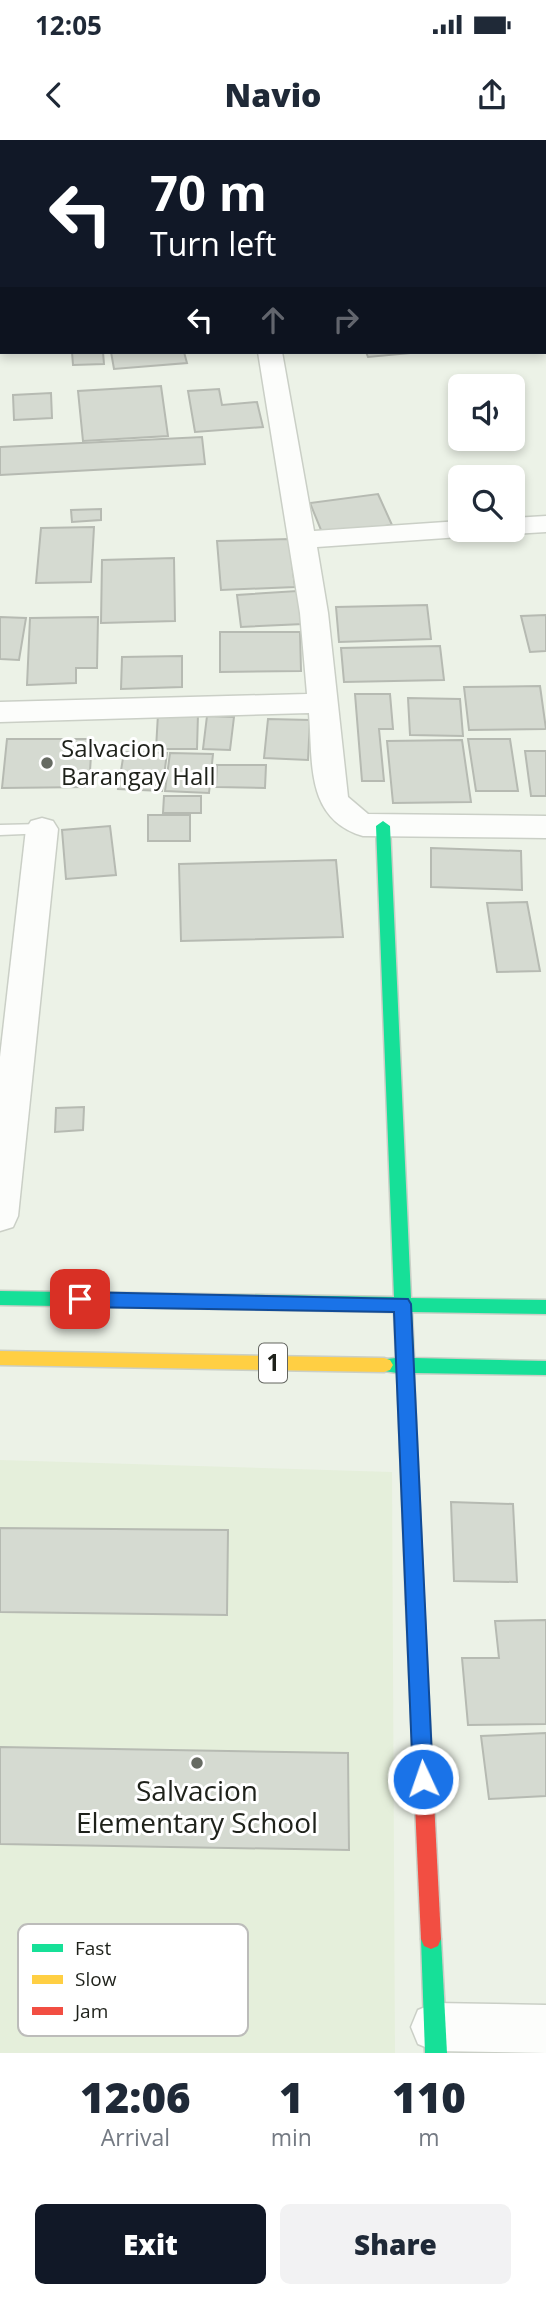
<!DOCTYPE html>
<style>
:root{--surface:#fff;--page:#f2f2f3;--text:#1f2937;--muted:#747a83;--accent:#111827}
body{margin:0;font-family:"Open Sans",sans-serif;background:var(--page);color:var(--text);height:100vh;display:flex;flex-direction:column;font-size:26px;white-space:nowrap}
*{box-sizing:border-box;margin:0}
p{font-size:23px;color:var(--muted)}
.icon{flex:none;width:38px;height:38px;fill:none;stroke:currentColor;stroke-width:2;stroke-linecap:round;stroke-linejoin:round}
.map{position:relative;height:1913px;overflow:hidden}
.side{display:flex;flex-direction:column;background:var(--surface);flex:1}
.side>*{flex:none}
.banner{position:absolute;left:0px;top:0px;width:546px;height:214px;box-shadow:0 4px 10px #0003;background:#111827;color:#fff;overflow:hidden}
.buttons{position:absolute;left:448px;top:234px;display:grid;gap:14px}
.buttons a{display:grid;place-items:center;width:77px;height:77px;border-radius:10px;background:var(--surface);box-shadow:0 4px 10px #0003;font-size:35px}
.pin{position:absolute;display:grid;place-items:center;width:60px;height:60px;color:#fff;margin:-30px;border-radius:14px;box-shadow:0 4px 10px #0006}
.me{position:absolute;width:77px;margin:-38px;rotate:357deg;stroke-linejoin:round;filter:drop-shadow(0 0 5px #0008)}
.turn{display:flex;align-items:center;gap:24px;height:147px;padding:0 35px;font-size:32px}
.turn .icon{width:91px;height:91px;stroke-width:2.5}
.turn b{display:block;font-size:49px;line-height:60px}
.lanes{display:flex;align-items:center;height:66px;padding:0 35px;background:#0003;justify-content:center;gap:35px;direction:ltr}
.lanes .off{opacity:.35}
.eta{display:flex;justify-content:space-evenly;align-items:center;height:119px;text-align:center}
.eta b{font-size:42px;font-weight:800;line-height:49px}
.button{display:flex;gap:14px;margin-top:auto;padding:14px 35px}
.button a{flex:1;height:80px;border-radius:10px;background:var(--accent);color:#fff;font-size:28px;font-weight:800;line-height:80px;text-align:center}
.button a+a{background:var(--page);color:var(--text)}
.status{display:flex;justify-content:space-between;align-items:center;height:49px;padding:0 35px;background:var(--surface);direction:ltr}
.status svg{height:19px;fill:currentColor}
header{display:flex;justify-content:space-between;align-items:center;height:91px;padding:0 35px;background:var(--surface);font-size:32px;font-weight:800}
.map>svg:first-child{display:block}
</style>
<div class="status"><b>12:05</b><svg viewBox="0 0 49 12"><path d="M0 12V9h3v3zM5 12V6h3v6zM10 12V3h3v9zM15 12V0h3v12zM26 1h20v11H26zM47 4h2v5h-2z"/></svg></div>
<header><svg class="icon" aria-label="back" viewBox="0 0 24 24"><path d="M15 5l-7 7 7 7"/></svg>Navio<svg class="icon" aria-label="share" viewBox="0 0 24 24"><path d="M12 15V3M7 8l5-5 5 5M5 13v7h14v-7"/></svg></header>
<div class="map">
<svg width="546" height="1913" viewBox="0 0 546 1913">
<rect width="100%" height="100%" fill="#ecf2e7"/>
<!-- built -->
<polygon fill="#e5efdb" points="0,1320 392,1332 395,1913 0,1913"/>
<!-- building -->
<g fill="#d5dad1" stroke="#b6bab2" stroke-width="2">
<polygon points="0,0 67,0 68,2 2,2 2,9"/>
<polygon points="72,212 103,212 104,224 73,225"/>
<polygon points="111,212 184,212 187,223 114,229"/>
<polygon points="366,212 421,212 368,217"/>
<polygon points="161,246 168,296 83,301 78,251"/>
<polygon points="219,249 222,265 257,262 263,287 195,292 188,251"/>
<polygon points="51,253 52,278 14,280 13,255"/>
<polygon points="202,297 205,324 0,335 0,307"/>
<polygon points="378,354 392,385 323,395 310,363"/>
<polygon points="101,369 101,380 72,382 71,370"/>
<polygon points="94,387 91,442 36,443 41,388"/>
<polygon points="289,399 295,447 221,450 217,401"/>
<polygon points="174,418 175,481 101,483 102,420"/>
<polygon points="297,451 303,484 241,487 237,455"/>
<polygon points="427,465 431,499 339,502 336,467"/>
<polygon points="546,475 546,511 530,512 521,476"/>
<polygon points="0,477 26,478 19,520 0,519"/>
<polygon points="98,477 97,528 76,528 76,543 27,545 30,478"/>
<polygon points="220,492 300,492 301,531 220,532"/>
<polygon points="440,506 444,540 344,542 341,508"/>
<polygon points="182,516 182,547 121,549 122,517"/>
<polygon points="540,546 546,589 469,590 464,547"/>
<polygon points="355,554 390,554 393,589 379,589 384,641 362,641"/>
<polygon points="408,558 460,559 463,596 410,595"/>
<polygon points="158,574 198,574 197,609 156,609"/>
<polygon points="207,576 234,577 230,610 203,609"/>
<polygon points="268,579 310,580 308,620 264,618"/>
<polygon points="7,599 92,599 89,647 2,648"/>
<polygon points="468,599 510,599 518,651 476,651"/>
<polygon points="462,600 471,662 393,663 387,601"/>
<polygon points="525,611 546,611 546,656 531,656"/>
<polygon points="124,612 167,613 162,651 118,649"/>
<polygon points="170,613 213,614 209,653 165,651"/>
<polygon points="217,625 266,625 265,648 216,647"/>
<polygon points="164,656 201,656 201,673 163,673"/>
<rect x="148" y="675" width="42" height="26"/>
<polygon points="110,686 116,735 66,739 62,690"/>
<polygon points="431,708 521,711 522,750 431,747"/>
<polygon points="336,720 343,797 181,801 179,724"/>
<polygon points="527,762 540,831 497,832 487,763"/>
<polygon points="84,967 83,990 55,992 56,968"/>
<polygon points="451,1362 513,1364 517,1442 454,1441"/>
<polygon points="0,1388 228,1390 227,1475 0,1472"/>
<polygon points="546,1480 546,1584 468,1585 462,1518 499,1518 495,1481"/>
<polygon points="546,1593 546,1656 489,1659 481,1596"/>
<polygon points="0,1607 348,1613 349,1710 0,1704"/>
</g>
<g fill="none" stroke-linecap="round" stroke-linejoin="round">
<!-- lane casing -->
<g stroke="#cacfc6" stroke-width="3">
<polygon id="lane" points="42,684 48,685 50,689 48,693 0,695 0,685"/>
</g>
<!-- street casing -->
<g stroke="#cacfc6" stroke-width="3">
<g id="street">
<polygon points="0,22 2,23 2,39 0,38"/>
<polygon points="546,52 546,66 544,67 544,53"/>
<path d="M258 212H282L314 391 460 381V390H473L470 395 460 397 317 407 328 473 348 657 368 674 546 676V698L363 696C305 679 313 622 309 573L0 582V562L307 554 300 473Z"/>
<polygon points="546,376 546,392 513,394 502,390 513,390 513,378"/>
<polygon points="42,678 53,681 58,689 18,1076 13,1087 0,1091 0,917 26,689 31,681"/>
<polygon points="435,1863 546,1865 546,1913 435,1911 418,1904 411,1887 418,1870"/>
</g>
</g>
<!-- fast casing -->
<g stroke="#cacfc6" stroke-width="3">
<g id="fast">
<polygon points="383,681 390,686 411,1158 546,1160 546,1174 412,1172 414,1218 546,1221 546,1235 414,1233 424,1464 422,1470 415,1473 408,1470 406,1464 397,1233 378,1230 375,1225 378,1220 396,1218 394,1172 0,1165 0,1151 394,1157 376,686"/>
<polygon points="431,1789 438,1792 441,1799 447,1913 425,1913 421,1799 424,1792"/>
</g>
</g>
<!-- slow casing -->
<g stroke="#cacfc6" stroke-width="3">
<polygon id="slow" points="0,1211 384,1218 390,1220 393,1225 390,1230 384,1232 0,1225"/>
</g>
<!-- jam casing -->
<g stroke="#cacfc6" stroke-width="3">
<polygon id="jam" points="415,1455 422,1458 424,1464 441,1799 438,1806 431,1809 424,1806 421,1799 406,1464 408,1458"/>
</g>
<!-- lane -->
<use href="#lane" fill="#fcfdfb" fill-rule="evenodd"/>
<!-- street -->
<use href="#street" fill="#fcfdfb" fill-rule="evenodd"/>
<!-- fast -->
<use href="#fast" fill="#16e098" fill-rule="evenodd"/>
<!-- slow -->
<use href="#slow" fill="#ffcf43" fill-rule="evenodd"/>
<!-- jam -->
<use href="#jam" fill="#f24e42" fill-rule="evenodd"/>
</g>
<!-- route -->
<polygon fill="#1a73e8" stroke="#114b97" stroke-width="2" points="80,1152 408,1159 411,1164 433,1639 430,1646 423,1648 416,1646 413,1639 394,1172 80,1167 74,1164 72,1159 74,1154"/>
<!-- markers -->
<g fill="#666a62" stroke="#fff" stroke-width="2.5">
<circle cx="47" cy="623" r="7"/>
<circle cx="197" cy="1623" r="7"/>
</g>
<g text-anchor="middle" stroke-width="6" stroke-linejoin="round" paint-order="stroke">
<!-- shield labels -->
<rect fill="#fff" stroke="#62645f" stroke-width="2" x="259" y="1203.5" width="28" height="39" rx="5"/>
<g font-size="23" font-weight="bold" fill="#1e211a">
<text x="273" y="1231">1</text>
</g>
<!-- poi labels -->
<g font-size="24" fill="#1e211a" stroke="#fff" text-anchor="start">
<text x="61" y="617">Salvacion<tspan x="61" dy="28">Barangay Hall</tspan></text>
</g>
<!-- near-poi labels -->
<g font-size="28" fill="#1e211a" stroke="#fff">
<text x="197" y="1661">Salvacion<tspan x="197" dy="32">Elementary School</tspan></text>
</g>
</g>
<!-- legend -->
<rect x="18" y="1784" width="230" height="112" rx="10" fill="#fff" stroke="#bcbcba" stroke-width="2"/>
<rect x="32" y="1804" width="31" height="8" fill="#16e098"/>
<rect x="32" y="1835" width="31" height="9" fill="#ffcf43"/>
<rect x="32" y="1867" width="31" height="8" fill="#f24e42"/>
<g font-size="19" fill="#1e211a">
<text x="75" y="1815">Fast</text>
<text x="75" y="1846">Slow</text>
<text x="75" y="1878">Jam</text>
</g>
</svg>
<div class="buttons">
<a><svg class="icon" aria-label="sound" viewBox="0 0 24 24"><path d="M4 9h4l5-4v14l-5-4H4zM17 9q2 3 0 6"/></svg></a>
<a><svg class="icon" aria-label="search" viewBox="0 0 24 24"><circle cx="10" cy="10" r="6"/><path d="M15 15l6 6"/></svg></a>
</div>
<div class="pin" style="left:80px;top:1159px;background:#d93025"><svg class="icon" aria-label="arrive" viewBox="0 0 24 24"><path d="M6 21V4h12l-3 4 3 4H6"/></svg></div>
<svg class="me" style="left:423px;top:1639px" viewBox="-20 -20 40 40"><circle r="17" fill="#1a73e8" stroke="#fff" stroke-width="3"/><path d="M0-11L8 9 0 5-8 9z" fill="#fff"/></svg>
<div class="banner">
<div class="turn"><svg class="icon" aria-label="left" viewBox="0 0 24 24"><path d="M17 20v-9H6M10 6l-5 5 5 5"/></svg><div><b>70 m</b>Turn left</div></div>
<div class="lanes"><svg class="icon" aria-label="left" viewBox="0 0 24 24"><path d="M17 20v-9H6M10 6l-5 5 5 5"/></svg><svg class="icon off" aria-label="ahead" viewBox="0 0 24 24"><path d="M12 20V5M6 11l6-6 6 6"/></svg><svg class="icon off" aria-label="right" viewBox="0 0 24 24"><path d="M7 20v-9h11M14 6l5 5-5 5"/></svg></div>
</div>
</div>
<section class="side">
<div class="eta">
<div><b>12:06</b><p>Arrival</p></div>
<div><b>1</b><p>min</p></div>
<div><b>110</b><p>m</p></div>
</div>
<div class="button"><a>Exit</a><a>Share</a></div>
</section>
